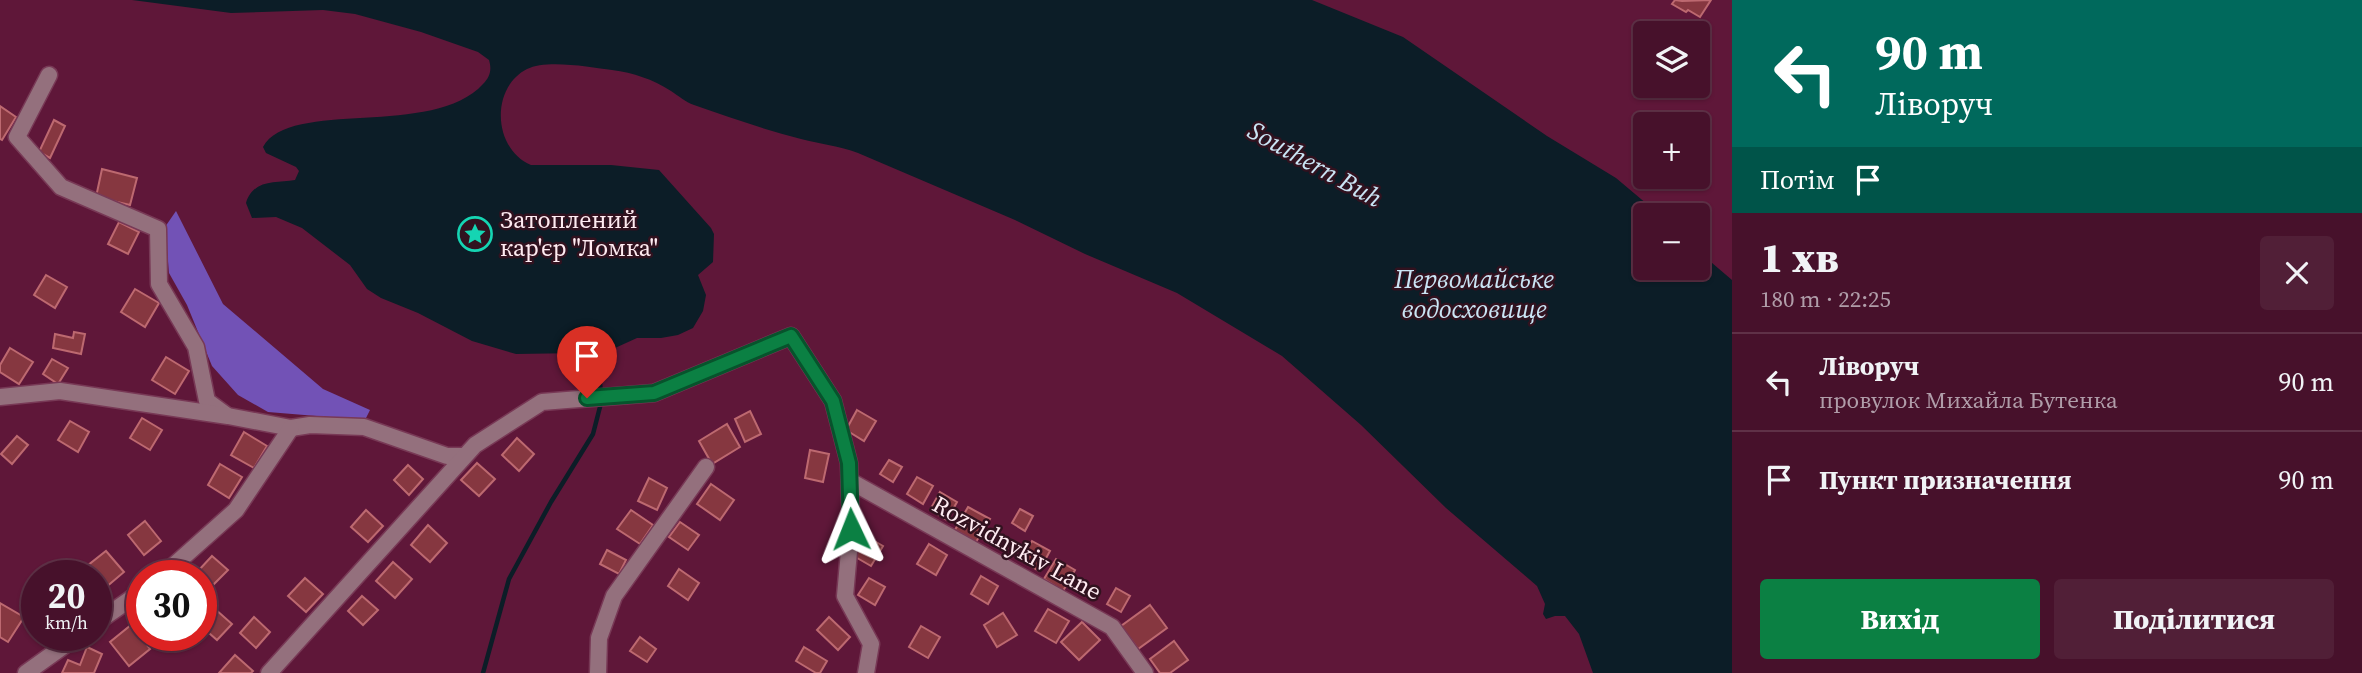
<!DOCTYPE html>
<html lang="uk">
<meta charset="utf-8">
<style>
:root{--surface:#47112b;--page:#511f37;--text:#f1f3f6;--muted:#b09da9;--line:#5f3147;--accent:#0b8043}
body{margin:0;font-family:"Source Serif 4",serif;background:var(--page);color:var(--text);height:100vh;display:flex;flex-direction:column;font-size:26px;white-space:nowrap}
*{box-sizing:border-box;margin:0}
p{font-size:23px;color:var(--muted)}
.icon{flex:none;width:38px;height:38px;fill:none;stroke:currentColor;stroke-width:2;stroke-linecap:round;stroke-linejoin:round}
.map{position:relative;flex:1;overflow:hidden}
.drawer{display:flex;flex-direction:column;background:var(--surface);width:630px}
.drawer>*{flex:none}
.guide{background:#00695c;color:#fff;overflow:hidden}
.buttons{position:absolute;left:1633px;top:21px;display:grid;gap:14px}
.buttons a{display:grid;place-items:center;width:77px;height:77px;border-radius:7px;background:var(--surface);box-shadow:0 2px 5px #0004,0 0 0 2px var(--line);font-size:35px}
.speed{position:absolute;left:21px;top:560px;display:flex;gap:14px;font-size:35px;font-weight:700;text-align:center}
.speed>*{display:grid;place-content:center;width:91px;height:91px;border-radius:50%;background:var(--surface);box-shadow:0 2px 5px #0004,0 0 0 2px var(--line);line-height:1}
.speed small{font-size:18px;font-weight:400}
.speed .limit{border:10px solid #d22;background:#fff;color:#111}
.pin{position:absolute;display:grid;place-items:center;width:60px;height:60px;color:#fff;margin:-72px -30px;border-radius:50% 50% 50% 0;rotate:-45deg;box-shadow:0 0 7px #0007}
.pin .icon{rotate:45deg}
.me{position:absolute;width:77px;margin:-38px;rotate:358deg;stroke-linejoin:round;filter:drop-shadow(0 0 5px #0008)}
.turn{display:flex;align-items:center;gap:24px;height:147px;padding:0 28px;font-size:32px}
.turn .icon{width:91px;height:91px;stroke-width:2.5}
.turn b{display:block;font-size:49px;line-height:60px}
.then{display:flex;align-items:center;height:66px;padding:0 28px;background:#0003;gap:14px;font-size:26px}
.round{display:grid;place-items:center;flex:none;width:74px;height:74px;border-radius:7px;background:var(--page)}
.headline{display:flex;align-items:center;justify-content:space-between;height:119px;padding:0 28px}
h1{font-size:42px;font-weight:800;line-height:52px}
.primary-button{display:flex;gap:14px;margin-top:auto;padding:14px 28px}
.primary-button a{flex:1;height:80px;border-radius:7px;background:var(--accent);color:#fff;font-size:28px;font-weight:800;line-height:80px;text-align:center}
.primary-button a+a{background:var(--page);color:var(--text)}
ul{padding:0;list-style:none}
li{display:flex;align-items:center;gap:21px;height:98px;padding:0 28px;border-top:2px solid var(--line)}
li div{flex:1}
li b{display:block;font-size:26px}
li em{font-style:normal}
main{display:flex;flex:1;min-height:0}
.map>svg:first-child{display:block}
</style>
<main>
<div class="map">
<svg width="1732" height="673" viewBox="0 0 1732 673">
<rect width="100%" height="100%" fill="#5f1739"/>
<!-- forest -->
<polygon fill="#7252b6" points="176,211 223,304 323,389 370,410 365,420 268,412 238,395 212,366 187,305 169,273 165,227"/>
<!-- water -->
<path fill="#0c1d27" d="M132 0H1312L1403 37 1547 136 1616 178 1660 215H1645V268H1698V251L1732 280V673H1593L1579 634 1565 616H1555L1546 619 1543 614 1545 604 1537 586 1446 508 1361 425 1282 356 1177 293 1085 254 1015 220 858 153C839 146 820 144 801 139 765 130 729 117 694 105 685 102 679 96 671 91 652 79 634 73 612 70 591 67 546 59 527 69 490 88 493 149 531 165H611L659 170 711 228 714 234 713 262 698 275 706 295 703 311 693 328 678 335 661 338H637L615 348 581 353 516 354 472 341 418 313 381 298 367 289 350 265 302 228 276 217 252 218 246 203C253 179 276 183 295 180L299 171 296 167 266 153 263 147C290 98 433 139 483 84 490 77 492 70 489 60L478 52 421 32 355 14 323 10 231 13Z"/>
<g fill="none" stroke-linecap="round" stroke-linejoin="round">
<!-- stream -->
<g stroke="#0c1d27" stroke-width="4.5">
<polyline points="596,345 601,393"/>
<polyline points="483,673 509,579 551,502 593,434 601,403"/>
</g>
</g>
<!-- building -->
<g fill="#863740" stroke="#bd6970" stroke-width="2">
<polygon points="1675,0 1682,1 1711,0 1700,17 1688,10 1686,12 1672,4"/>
<polygon points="0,106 16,117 2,140 0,139"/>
<polygon points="54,120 65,126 50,158 39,152"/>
<polygon points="102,169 137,178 130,205 96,197"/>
<polygon points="119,222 139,232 128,254 108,244"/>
<polygon points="46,275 67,287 55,308 34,295"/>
<polygon points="135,289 159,303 145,327 121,312"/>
<polygon points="74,332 85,334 81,354 53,348 55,334 73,338"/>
<polygon points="10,348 33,362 19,384 0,372 0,365"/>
<polygon points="166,357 189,371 175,394 152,380"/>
<polygon points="52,359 68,368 58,384 43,374"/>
<polygon points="857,410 876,421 864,441 846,430"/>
<polygon points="750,411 761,434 745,442 735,419"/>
<polygon points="142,418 162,430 150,450 130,438"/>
<polygon points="70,421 89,432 78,452 58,440"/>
<polygon points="727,424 740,447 712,464 699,441"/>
<polygon points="244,432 267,446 254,468 231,455"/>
<polygon points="17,436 28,445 12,464 1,454"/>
<polygon points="517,438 534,454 519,471 502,455"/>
<polygon points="810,450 829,454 823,482 805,478"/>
<polygon points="889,460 902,467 893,482 880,474"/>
<polygon points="477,463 495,479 479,496 461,480"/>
<polygon points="220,464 242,477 229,498 208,485"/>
<polygon points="408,465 423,479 409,495 394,480"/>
<polygon points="917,477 933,486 923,504 907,494"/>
<polygon points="649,478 667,488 657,510 638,501"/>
<polygon points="711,484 734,500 720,520 697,504"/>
<polygon points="940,492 957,502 947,520 930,510"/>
<polygon points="968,507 990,519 976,542 955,530"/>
<polygon points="1020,509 1033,516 1025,531 1012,523"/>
<polygon points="366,510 383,526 368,542 351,527"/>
<polygon points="631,510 653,525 640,544 617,529"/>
<polygon points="145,521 161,541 144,555 128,535"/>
<polygon points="680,522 699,535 688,550 669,537"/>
<polygon points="428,525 447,543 430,562 411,545"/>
<polygon points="864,535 883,546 871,566 852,555"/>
<polygon points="1032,541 1050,551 1039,571 1021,560"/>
<polygon points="929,544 947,555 936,575 917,564"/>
<polygon points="607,550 626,560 619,574 600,564"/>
<polygon points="106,551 124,572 105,588 87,566"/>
<polygon points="212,556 228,570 213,585 198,571"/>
<polygon points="1056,559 1075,570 1063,591 1044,579"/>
<polygon points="393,562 412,579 395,598 376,581"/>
<polygon points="679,569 699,583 688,600 668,586"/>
<polygon points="981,576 998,586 988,604 971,594"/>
<polygon points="305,578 323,594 306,612 288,596"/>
<polygon points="869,578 885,587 875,605 858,595"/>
<polygon points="1116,588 1130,596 1121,612 1107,604"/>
<polygon points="362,596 378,610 363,625 348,611"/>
<polygon points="0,603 24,617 8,642 0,637"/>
<polygon points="1150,605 1167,628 1138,649 1121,626"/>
<polygon points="215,609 232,624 217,640 201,626"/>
<polygon points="1048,609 1069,621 1056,643 1035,631"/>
<polygon points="1003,613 1017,635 997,647 984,625"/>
<polygon points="254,617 270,632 256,648 240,633"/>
<polygon points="829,617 850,637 838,650 817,630"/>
<polygon points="1082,622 1100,640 1079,660 1061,642"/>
<polygon points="131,625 150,649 129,666 110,642"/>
<polygon points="921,626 940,637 928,658 909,647"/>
<polygon points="640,637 656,649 647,662 630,651"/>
<polygon points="1174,641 1188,660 1170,673 1160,673 1150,659"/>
<polygon points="87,647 102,654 94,673 62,673 68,660 80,665"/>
<polygon points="804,647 827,661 820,673 816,673 796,661"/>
<polygon points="235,655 253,671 251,673 219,673"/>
</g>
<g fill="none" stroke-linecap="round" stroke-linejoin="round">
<!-- minor casing -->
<g stroke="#783956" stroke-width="19">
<g id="minor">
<polyline points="49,75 17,137 61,187 158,229 159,284 196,347 207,401 226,415"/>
<polyline points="0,397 60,391 228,416 291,428 310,425 364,427 447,456 463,456"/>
<polyline points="850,481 1112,627 1145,673"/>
<polyline points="162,576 236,510 291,428"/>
<polyline points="96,623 142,591"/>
<polyline points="26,673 79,635"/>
<polyline points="269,673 475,445 542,402 654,393 791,336 833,401 849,463 851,529 845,596 871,644 866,673"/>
<polyline points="598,673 599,638 614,596 706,467"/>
</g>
</g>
<!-- minor -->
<use href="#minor" stroke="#94707d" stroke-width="16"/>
</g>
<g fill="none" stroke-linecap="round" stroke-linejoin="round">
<!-- route casing -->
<g stroke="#07532c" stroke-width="18">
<polyline id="route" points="587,398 654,393 791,336 833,401 849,463 851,529"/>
</g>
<!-- route -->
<use href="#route" stroke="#0b8043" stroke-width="12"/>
</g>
<!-- icons -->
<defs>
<g id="sight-ring" transform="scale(1.75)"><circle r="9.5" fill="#31121f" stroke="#15d5b3" stroke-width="1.5"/><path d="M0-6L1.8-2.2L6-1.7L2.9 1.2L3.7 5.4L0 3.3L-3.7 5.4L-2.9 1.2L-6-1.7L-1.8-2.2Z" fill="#15d5b3"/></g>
</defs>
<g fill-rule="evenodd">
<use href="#sight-ring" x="475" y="234"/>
</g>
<g text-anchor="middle" stroke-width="5" stroke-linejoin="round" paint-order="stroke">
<!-- poi labels -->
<g font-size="24" fill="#feebf1" stroke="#31121f" text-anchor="start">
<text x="500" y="228">Затоплений<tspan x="500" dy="28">кар'єр "Ломка"</tspan></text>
</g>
<!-- street labels -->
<g font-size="24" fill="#feebf1" stroke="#31121f">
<text transform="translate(1017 548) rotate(29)" y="8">Rozvidnykiv Lane</text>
</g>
<!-- water labels -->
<g font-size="26" font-style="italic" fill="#cae5f5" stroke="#31121f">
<text transform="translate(1315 164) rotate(29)" y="9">Southern Buh</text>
<text x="1474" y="288">Первомайське<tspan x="1474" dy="30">водосховище</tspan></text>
</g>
</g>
</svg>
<div class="buttons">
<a><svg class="icon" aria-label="layers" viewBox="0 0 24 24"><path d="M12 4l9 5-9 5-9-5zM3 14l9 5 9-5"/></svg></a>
<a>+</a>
<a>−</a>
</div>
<div class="speed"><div>20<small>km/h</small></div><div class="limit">30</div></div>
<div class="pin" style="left:587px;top:398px;background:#d93025"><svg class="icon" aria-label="arrive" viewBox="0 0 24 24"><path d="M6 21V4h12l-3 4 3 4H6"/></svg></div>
<svg class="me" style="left:851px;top:529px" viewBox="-20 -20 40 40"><path d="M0-17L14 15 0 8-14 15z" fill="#0b8043" stroke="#fff" stroke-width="4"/></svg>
</div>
<section class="drawer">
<div class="guide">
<div class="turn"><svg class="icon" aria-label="left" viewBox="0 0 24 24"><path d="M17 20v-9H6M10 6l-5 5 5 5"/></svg><div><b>90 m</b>Ліворуч</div></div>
<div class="then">Потім<svg class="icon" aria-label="arrive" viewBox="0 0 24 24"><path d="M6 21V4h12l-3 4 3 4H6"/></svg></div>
</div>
<div class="headline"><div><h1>1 хв</h1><p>180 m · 22:25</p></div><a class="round"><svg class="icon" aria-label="close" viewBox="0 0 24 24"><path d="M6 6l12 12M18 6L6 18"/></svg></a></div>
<ul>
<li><svg class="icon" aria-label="left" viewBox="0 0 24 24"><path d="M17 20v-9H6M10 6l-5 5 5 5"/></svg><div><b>Ліворуч</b><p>провулок Михайла Бутенка</p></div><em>90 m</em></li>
<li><svg class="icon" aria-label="arrive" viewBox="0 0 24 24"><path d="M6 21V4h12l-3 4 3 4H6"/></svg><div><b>Пункт призначення</b></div><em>90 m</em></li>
</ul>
<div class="primary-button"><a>Вихід</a><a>Поділитися</a></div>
</section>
</main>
